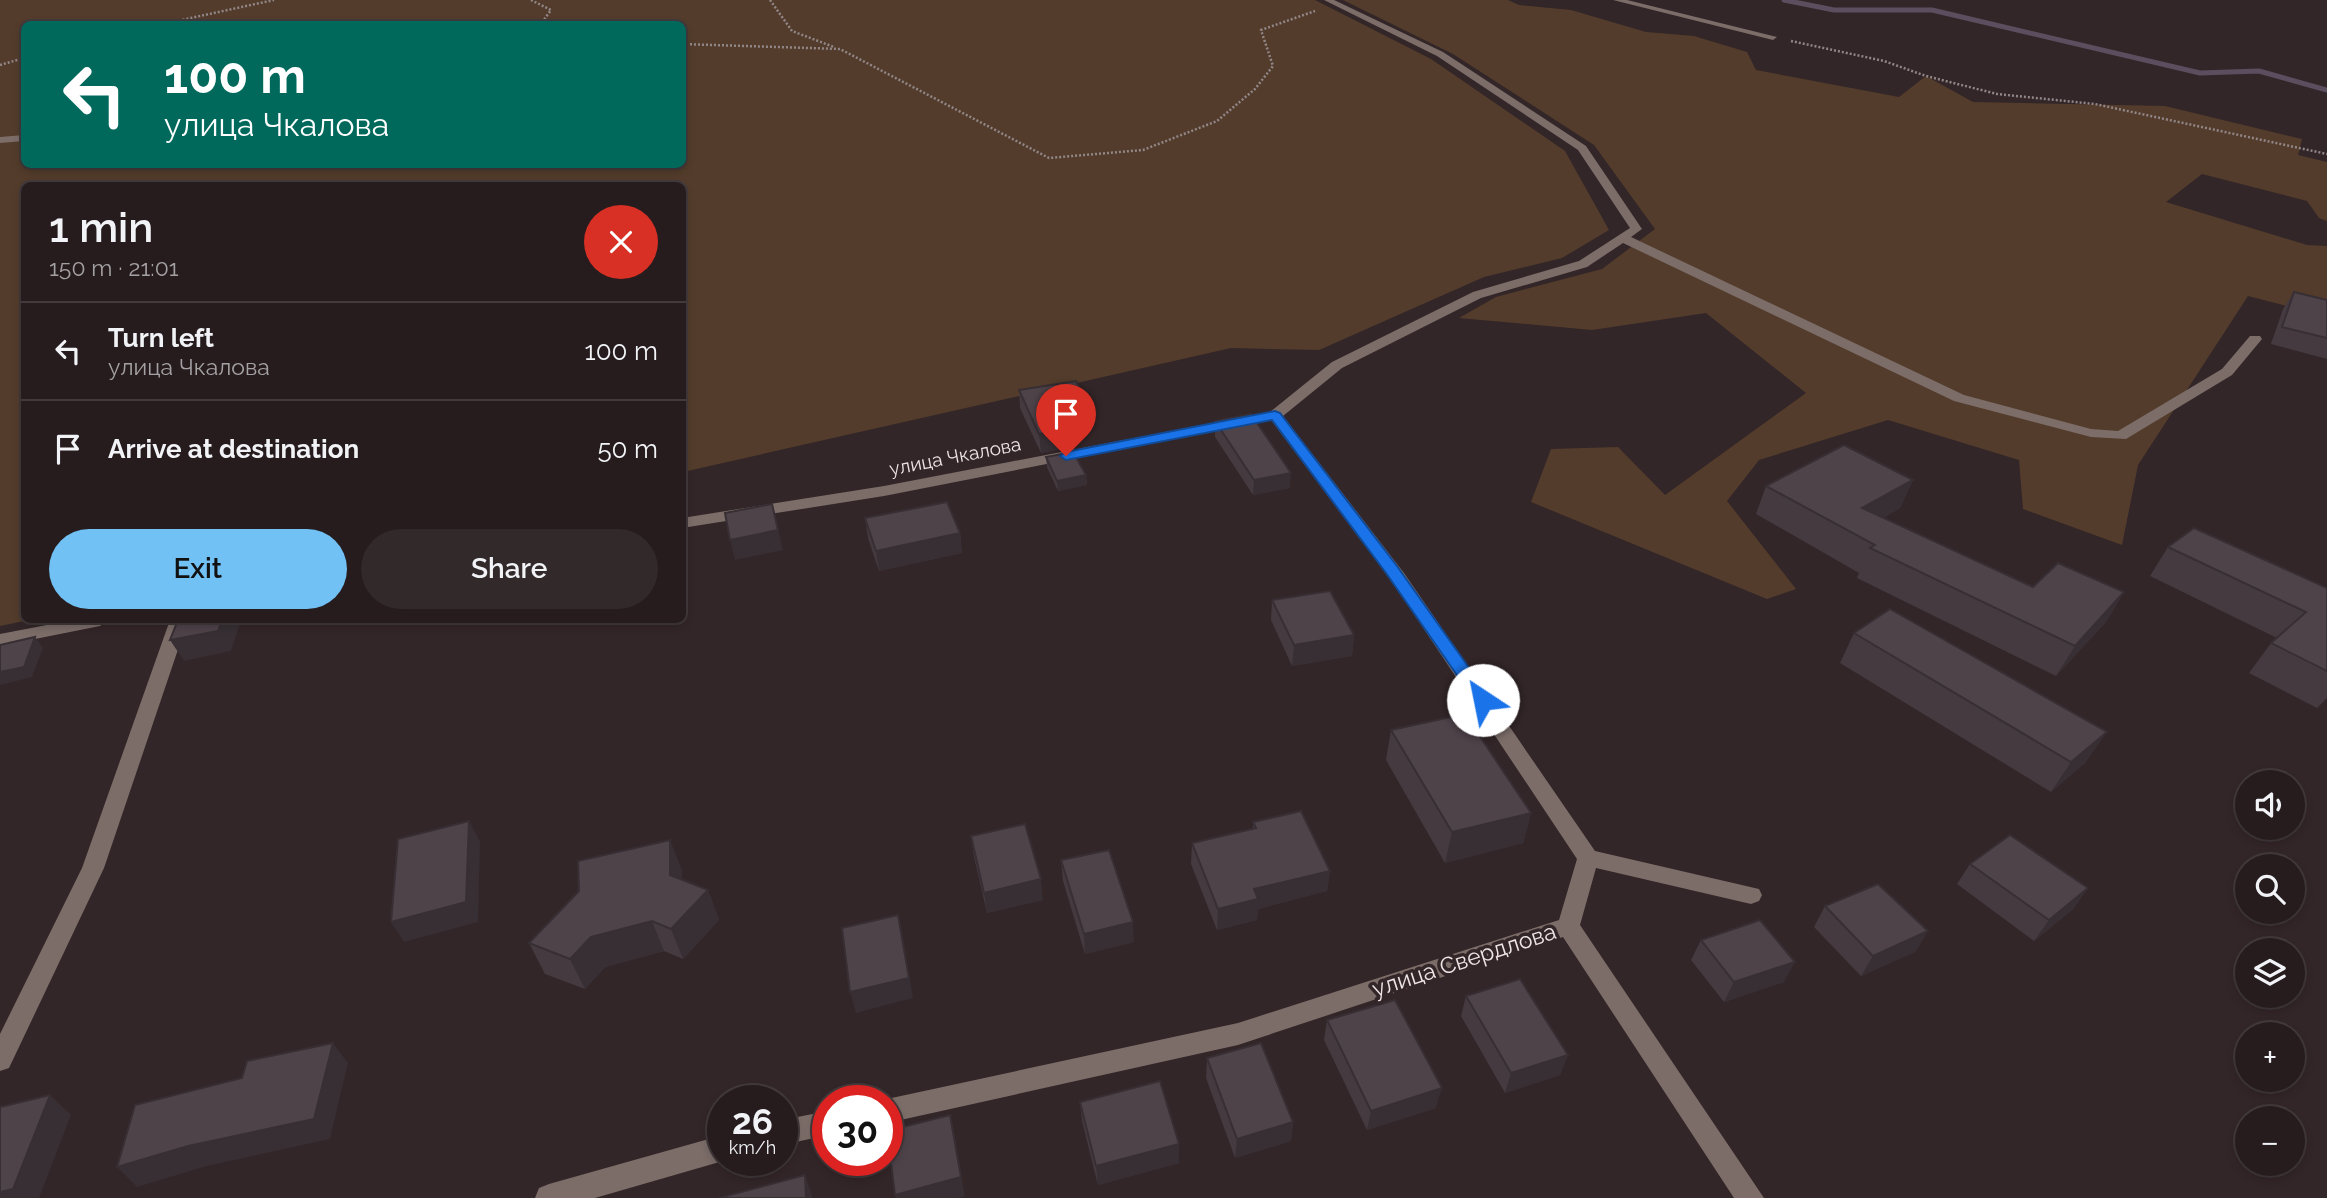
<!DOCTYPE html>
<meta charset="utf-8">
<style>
:root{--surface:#261c1e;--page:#32292b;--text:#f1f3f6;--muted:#a4a1a4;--line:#423a3c;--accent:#72c1f5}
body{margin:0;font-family:Raleway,sans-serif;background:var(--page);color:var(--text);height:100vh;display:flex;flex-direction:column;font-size:26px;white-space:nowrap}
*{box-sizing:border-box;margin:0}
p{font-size:23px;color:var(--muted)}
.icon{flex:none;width:38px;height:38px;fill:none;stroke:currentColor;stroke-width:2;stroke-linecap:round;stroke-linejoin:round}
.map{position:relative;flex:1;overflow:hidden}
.details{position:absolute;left:21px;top:182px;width:665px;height:441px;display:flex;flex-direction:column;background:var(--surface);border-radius:10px;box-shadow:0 4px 10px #0003,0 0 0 2px var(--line)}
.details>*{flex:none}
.guide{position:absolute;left:21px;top:21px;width:665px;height:147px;border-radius:10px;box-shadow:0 4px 10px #0003,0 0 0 2px var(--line);background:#00695c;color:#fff;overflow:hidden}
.tools{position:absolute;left:2235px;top:770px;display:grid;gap:14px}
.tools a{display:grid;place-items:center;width:70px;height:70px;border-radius:50%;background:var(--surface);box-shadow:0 4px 10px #0003,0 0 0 2px var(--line);font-size:35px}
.speed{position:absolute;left:707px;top:1085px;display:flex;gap:14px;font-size:35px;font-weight:700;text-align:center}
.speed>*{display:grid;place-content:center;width:91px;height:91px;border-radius:50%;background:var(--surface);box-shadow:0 4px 10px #0003,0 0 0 2px var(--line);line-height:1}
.speed small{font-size:18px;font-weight:400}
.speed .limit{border:10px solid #d22;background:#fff;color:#111}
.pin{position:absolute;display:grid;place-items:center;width:60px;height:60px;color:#fff;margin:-72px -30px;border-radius:50% 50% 50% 0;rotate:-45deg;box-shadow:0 0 7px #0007}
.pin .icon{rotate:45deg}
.me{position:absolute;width:77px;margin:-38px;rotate:326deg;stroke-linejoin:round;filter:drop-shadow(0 0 5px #0008)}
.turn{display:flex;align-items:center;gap:24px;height:147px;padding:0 28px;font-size:32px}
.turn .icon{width:91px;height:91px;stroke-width:2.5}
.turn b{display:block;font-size:49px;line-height:60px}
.round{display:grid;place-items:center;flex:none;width:74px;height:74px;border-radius:37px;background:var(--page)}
.head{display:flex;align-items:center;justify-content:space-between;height:119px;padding:0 28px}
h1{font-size:42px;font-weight:600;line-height:52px}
.cta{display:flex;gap:14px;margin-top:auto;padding:14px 28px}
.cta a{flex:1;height:80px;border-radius:42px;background:var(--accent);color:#111;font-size:28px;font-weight:600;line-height:80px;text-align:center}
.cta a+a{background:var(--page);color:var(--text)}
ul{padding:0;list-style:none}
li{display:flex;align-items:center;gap:21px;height:98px;padding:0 28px;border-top:2px solid var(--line)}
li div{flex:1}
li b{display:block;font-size:26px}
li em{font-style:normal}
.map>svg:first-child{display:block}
</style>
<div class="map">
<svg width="2327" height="1198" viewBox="0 0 2327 1198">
<rect width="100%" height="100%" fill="#332628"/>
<!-- green -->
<g fill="#533c2b" fill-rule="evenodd">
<path d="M0 0H1315L1431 59 1565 151 1609 230 1562 258 1484 277 1319 350 1231 348 683 472 682 186H24V620H29L0 626ZM24 24H682V164H24Z"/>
<polygon points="1343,0 1508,0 1519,5 1571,10 1646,32 1694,36 1747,52 1756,70 1899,97 1926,76 1973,102 2165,106 2302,139 2298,155 2327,162 2327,221 2319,218 2307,201 2202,174 2166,202 2307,245 2327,246 2327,316 2248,296 2138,465 2122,545 2023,509 2019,460 1888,420 1759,460 1727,501 1796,589 1767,599 1531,502 1551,449 1618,447 1665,495 1806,393 1706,313 1592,330 1459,318 1496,297 1602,269 1655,229 1594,145 1453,54"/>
</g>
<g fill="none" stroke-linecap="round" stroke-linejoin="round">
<!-- stream -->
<polyline stroke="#5c4e5e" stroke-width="5" points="1784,0 1834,10 1932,10 2200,73 2259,71 2327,90"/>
<!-- path -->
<g stroke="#918688" stroke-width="2.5" stroke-dasharray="2 2" stroke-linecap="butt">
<polyline points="531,0 551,10 541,24"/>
<polyline points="770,0 792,31 834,47"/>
<polyline points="163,24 274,0"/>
<polyline points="1791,41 1884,61 1926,76 1997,94 2095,104 2327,154"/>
<polyline points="682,44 840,49 1049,158 1143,150 1217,121 1255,89 1273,66 1261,30 1315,11"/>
<polyline points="0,65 24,58"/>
</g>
<!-- minor -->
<g fill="#7c6d69" fill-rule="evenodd">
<polygon points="1324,0 1334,0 1443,52 1586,146 1642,229 1631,237 1964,395 2091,429 2118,431 2222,369 2250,336 2260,336 2262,339 2232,375 2126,439 2091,437 1954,401 1623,243 1587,267 1481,298 1342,368 1283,416 1404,573 1595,851 1759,889 1762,895 1759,901 1751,904 1596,868 1580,925 1764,1198 1734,1198 1563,937 1238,1045 887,1123 887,1101 882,1101 887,1099 1238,1023 1559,920 1577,859 1392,581 1271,420 884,496 682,528 682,518 884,486 1270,412 1332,362 1473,292 1579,261 1630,228 1578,150 1437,56"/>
<polygon points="1613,0 1627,0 1777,37 1773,40"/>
<polygon points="24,135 24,141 0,143 0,137"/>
<polygon points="73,620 109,620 100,626 0,646 0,634"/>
<polygon points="170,620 188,620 104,868 9,1068 0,1071 0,1034 82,868"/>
<polygon points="828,1111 828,1135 782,1145 782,1120"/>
<polygon points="723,1135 723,1161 595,1198 535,1198 539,1188 549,1184"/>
</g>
</g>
<!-- wall -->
<g fill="#443a40">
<polygon points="2294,292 2327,300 2327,359 2271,344 2283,309"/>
<polygon points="1019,390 1089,406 1089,424 1065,429 1066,448 1041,453 1020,408"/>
<polygon points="1215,421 1290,488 1253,495 1215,437"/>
<polygon points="1046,457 1086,475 1087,485 1058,491 1047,467"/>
<polygon points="1913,480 1900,508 1883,518 2033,587 2124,592 2106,622 2056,676 1857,578 1859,573 1756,514 1766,486"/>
<polygon points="865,518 960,533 962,553 879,571 868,538"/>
<polygon points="2168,547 2327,588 2327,698 2317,708 2249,673 2271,643 2277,638 2150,576"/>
<polygon points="1272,600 1354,635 1352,656 1292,666 1271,620"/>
<polygon points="1854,633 2086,762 2051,792 1840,663"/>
<polygon points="1391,730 1531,813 1523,843 1445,863 1386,760"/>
<polygon points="1253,822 1330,871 1327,891 1258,909 1257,920 1217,930 1191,864 1192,843 1253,829"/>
<polygon points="971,836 1043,900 987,913 974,857"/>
<polygon points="1061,860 1134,942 1085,954 1063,881"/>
<polygon points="1970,864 2088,888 2073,909 2034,941 1957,884"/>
<polygon points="682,870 682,880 708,890 719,920 683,959 664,951 605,967 585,989 545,974 529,943"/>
<polygon points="1825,906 1928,931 1915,952 1861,976 1814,927"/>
<polygon points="1701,940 1784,982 1724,1002 1691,960"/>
<polygon points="1466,996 1568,1055 1560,1075 1505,1093 1461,1016"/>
<polygon points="1327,1020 1436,1108 1367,1130 1324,1040"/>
<polygon points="1207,1058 1293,1122 1291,1141 1235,1158 1206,1078"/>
<polygon points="1080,1102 1179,1144 1179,1163 1098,1185 1082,1121"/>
</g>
<!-- shaded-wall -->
<g fill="#372f34">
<polygon points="1089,406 1089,424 1056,430 1055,412"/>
<polygon points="1065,429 1066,448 1041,453 1039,434"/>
<polygon points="1291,473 1290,488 1253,495 1254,480"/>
<polygon points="1086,475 1087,485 1058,491 1057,481"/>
<polygon points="1913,480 1900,508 1855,534 1862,508"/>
<polygon points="772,504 783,550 735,560 730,540"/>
<polygon points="960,533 962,553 879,571 876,551"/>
<polygon points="2124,592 2106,622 2056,676 2075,646"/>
<polygon points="222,620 241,620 231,651 184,661 170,640"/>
<polygon points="612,620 634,620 614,624"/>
<polygon points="1354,635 1352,656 1292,666 1294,645"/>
<polygon points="35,637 43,648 32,677 0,685 0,672"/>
<polygon points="2107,732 2086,762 2051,792 2071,762"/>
<polygon points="1531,813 1523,843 1445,863 1452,832"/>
<polygon points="469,821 480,841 478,922 404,942 391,922"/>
<polygon points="670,840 682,870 682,906 670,875"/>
<polygon points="1330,871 1327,891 1258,909 1257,920 1217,930 1218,909 1254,889"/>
<polygon points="1041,879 1043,900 987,913 984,893"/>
<polygon points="2088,888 2073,909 2034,941 2049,920"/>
<polygon points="708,890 719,920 683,959 671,929"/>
<polygon points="898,915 913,998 856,1013 850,992"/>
<polygon points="652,921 664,951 605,967 585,989 570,959 591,937"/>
<polygon points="1133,922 1134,942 1085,954 1084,934"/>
<polygon points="1928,931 1915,952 1861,976 1873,956"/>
<polygon points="1795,962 1784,982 1724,1002 1734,982"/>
<polygon points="333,1043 348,1063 330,1139 207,1166 137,1187 117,1167"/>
<polygon points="1568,1055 1560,1075 1505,1093 1511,1073"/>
<polygon points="1442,1088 1436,1108 1367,1130 1371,1111"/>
<polygon points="50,1095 71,1115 39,1198 0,1198 0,1192"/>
<polygon points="950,1115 965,1196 958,1198 896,1198 895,1195"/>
<polygon points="1293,1122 1291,1141 1235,1158 1237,1139"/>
<polygon points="1179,1144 1179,1163 1098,1185 1096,1166"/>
<polygon points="805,1175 812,1195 812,1198 806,1198"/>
</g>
<!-- building -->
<g fill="#4f434a" stroke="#372f34" stroke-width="2">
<polygon points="2294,292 2327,300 2327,338 2282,327"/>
<polygon points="1076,381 1089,406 1055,412 1065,429 1039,434 1019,390"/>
<polygon points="1251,414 1291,473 1254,480 1215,421"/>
<polygon points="1844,445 1913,480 1862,508 2033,587 2058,563 2124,592 2075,646 1870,548 1875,545 1766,486"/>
<polygon points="1073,452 1086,475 1057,481 1046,457"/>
<polygon points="947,502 960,533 876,551 865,518"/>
<polygon points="772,504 778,530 730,540 725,513"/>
<polygon points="2194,528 2327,588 2327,671 2271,643 2306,612 2168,547"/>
<polygon points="1330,591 1354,635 1294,645 1272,600"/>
<polygon points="1890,609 2107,732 2071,762 1854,633"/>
<polygon points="178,620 222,620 218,631 170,640"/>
<polygon points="35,637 24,667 0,672 0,645"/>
<polygon points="1465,714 1531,813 1452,832 1391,730"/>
<polygon points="1301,811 1330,871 1254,889 1258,899 1218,909 1192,843 1256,828 1253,822"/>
<polygon points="469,821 466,902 391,922 398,839"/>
<polygon points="1025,824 1041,879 984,893 971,836"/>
<polygon points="2010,835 2088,888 2049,920 1970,864"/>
<polygon points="670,840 670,875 708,890 671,929 652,921 591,937 570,959 529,943 579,891 578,861"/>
<polygon points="1109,850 1133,922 1084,934 1061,860"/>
<polygon points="1878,884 1928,931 1873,956 1825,906"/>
<polygon points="898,915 909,978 850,992 842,928"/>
<polygon points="1760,920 1795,962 1734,982 1701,940"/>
<polygon points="1520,979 1568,1055 1511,1073 1466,996"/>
<polygon points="1395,1000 1442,1088 1371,1111 1327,1020"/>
<polygon points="333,1043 314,1119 188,1146 117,1167 135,1105 242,1078 247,1061"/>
<polygon points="1261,1043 1293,1122 1237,1139 1207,1058"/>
<polygon points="1160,1081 1179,1144 1096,1166 1080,1102"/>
<polygon points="50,1095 13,1189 0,1192 0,1107"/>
<polygon points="950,1115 961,1177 895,1195 887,1131"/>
<polygon points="805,1175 806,1198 719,1198"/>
</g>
<!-- route -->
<polygon fill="#1a73e8" stroke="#114b97" stroke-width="2" points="1275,411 1280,413 1397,566 1489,696 1492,700 1489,704 1477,704 1386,573 1272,420 1066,460 1060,456 1066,452"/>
<g text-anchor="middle" stroke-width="7" stroke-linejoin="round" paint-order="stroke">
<!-- street labels -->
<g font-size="19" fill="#eee5e6" stroke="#332628">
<text transform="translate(955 456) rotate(-11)" y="7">улица Чкалова</text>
</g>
<!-- near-street labels -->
<g font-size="23" fill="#eee5e6" stroke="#332628">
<text transform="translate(1464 960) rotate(-18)" y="8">улица Свердлова</text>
</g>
</g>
</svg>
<div class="tools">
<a><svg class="icon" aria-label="sound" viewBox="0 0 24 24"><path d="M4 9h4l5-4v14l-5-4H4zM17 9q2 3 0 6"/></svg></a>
<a><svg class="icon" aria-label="search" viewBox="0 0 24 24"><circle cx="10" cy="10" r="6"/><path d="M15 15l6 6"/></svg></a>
<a><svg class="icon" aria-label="layers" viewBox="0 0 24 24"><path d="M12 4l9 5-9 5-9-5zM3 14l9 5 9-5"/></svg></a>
<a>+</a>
<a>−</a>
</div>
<div class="speed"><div>26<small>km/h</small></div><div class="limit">30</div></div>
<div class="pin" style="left:1066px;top:456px;background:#d93025"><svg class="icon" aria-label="arrive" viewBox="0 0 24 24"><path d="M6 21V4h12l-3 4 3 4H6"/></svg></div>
<svg class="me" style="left:1483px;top:700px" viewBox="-20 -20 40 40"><circle r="19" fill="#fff"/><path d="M0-13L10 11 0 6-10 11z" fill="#1a73e8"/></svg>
<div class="guide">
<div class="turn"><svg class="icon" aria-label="left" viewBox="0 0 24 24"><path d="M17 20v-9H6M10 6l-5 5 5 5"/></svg><div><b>100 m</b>улица Чкалова</div></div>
</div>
<section class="details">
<div class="head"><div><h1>1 min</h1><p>150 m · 21:01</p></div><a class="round" style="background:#d93025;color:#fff"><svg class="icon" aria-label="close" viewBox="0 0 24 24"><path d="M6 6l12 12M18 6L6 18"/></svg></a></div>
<ul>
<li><svg class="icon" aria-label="left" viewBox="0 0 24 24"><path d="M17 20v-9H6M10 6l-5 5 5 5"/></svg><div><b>Turn left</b><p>улица Чкалова</p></div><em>100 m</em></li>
<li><svg class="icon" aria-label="arrive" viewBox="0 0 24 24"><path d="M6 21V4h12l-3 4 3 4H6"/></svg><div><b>Arrive at destination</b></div><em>50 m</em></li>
</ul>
<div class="cta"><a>Exit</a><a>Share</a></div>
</section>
</div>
